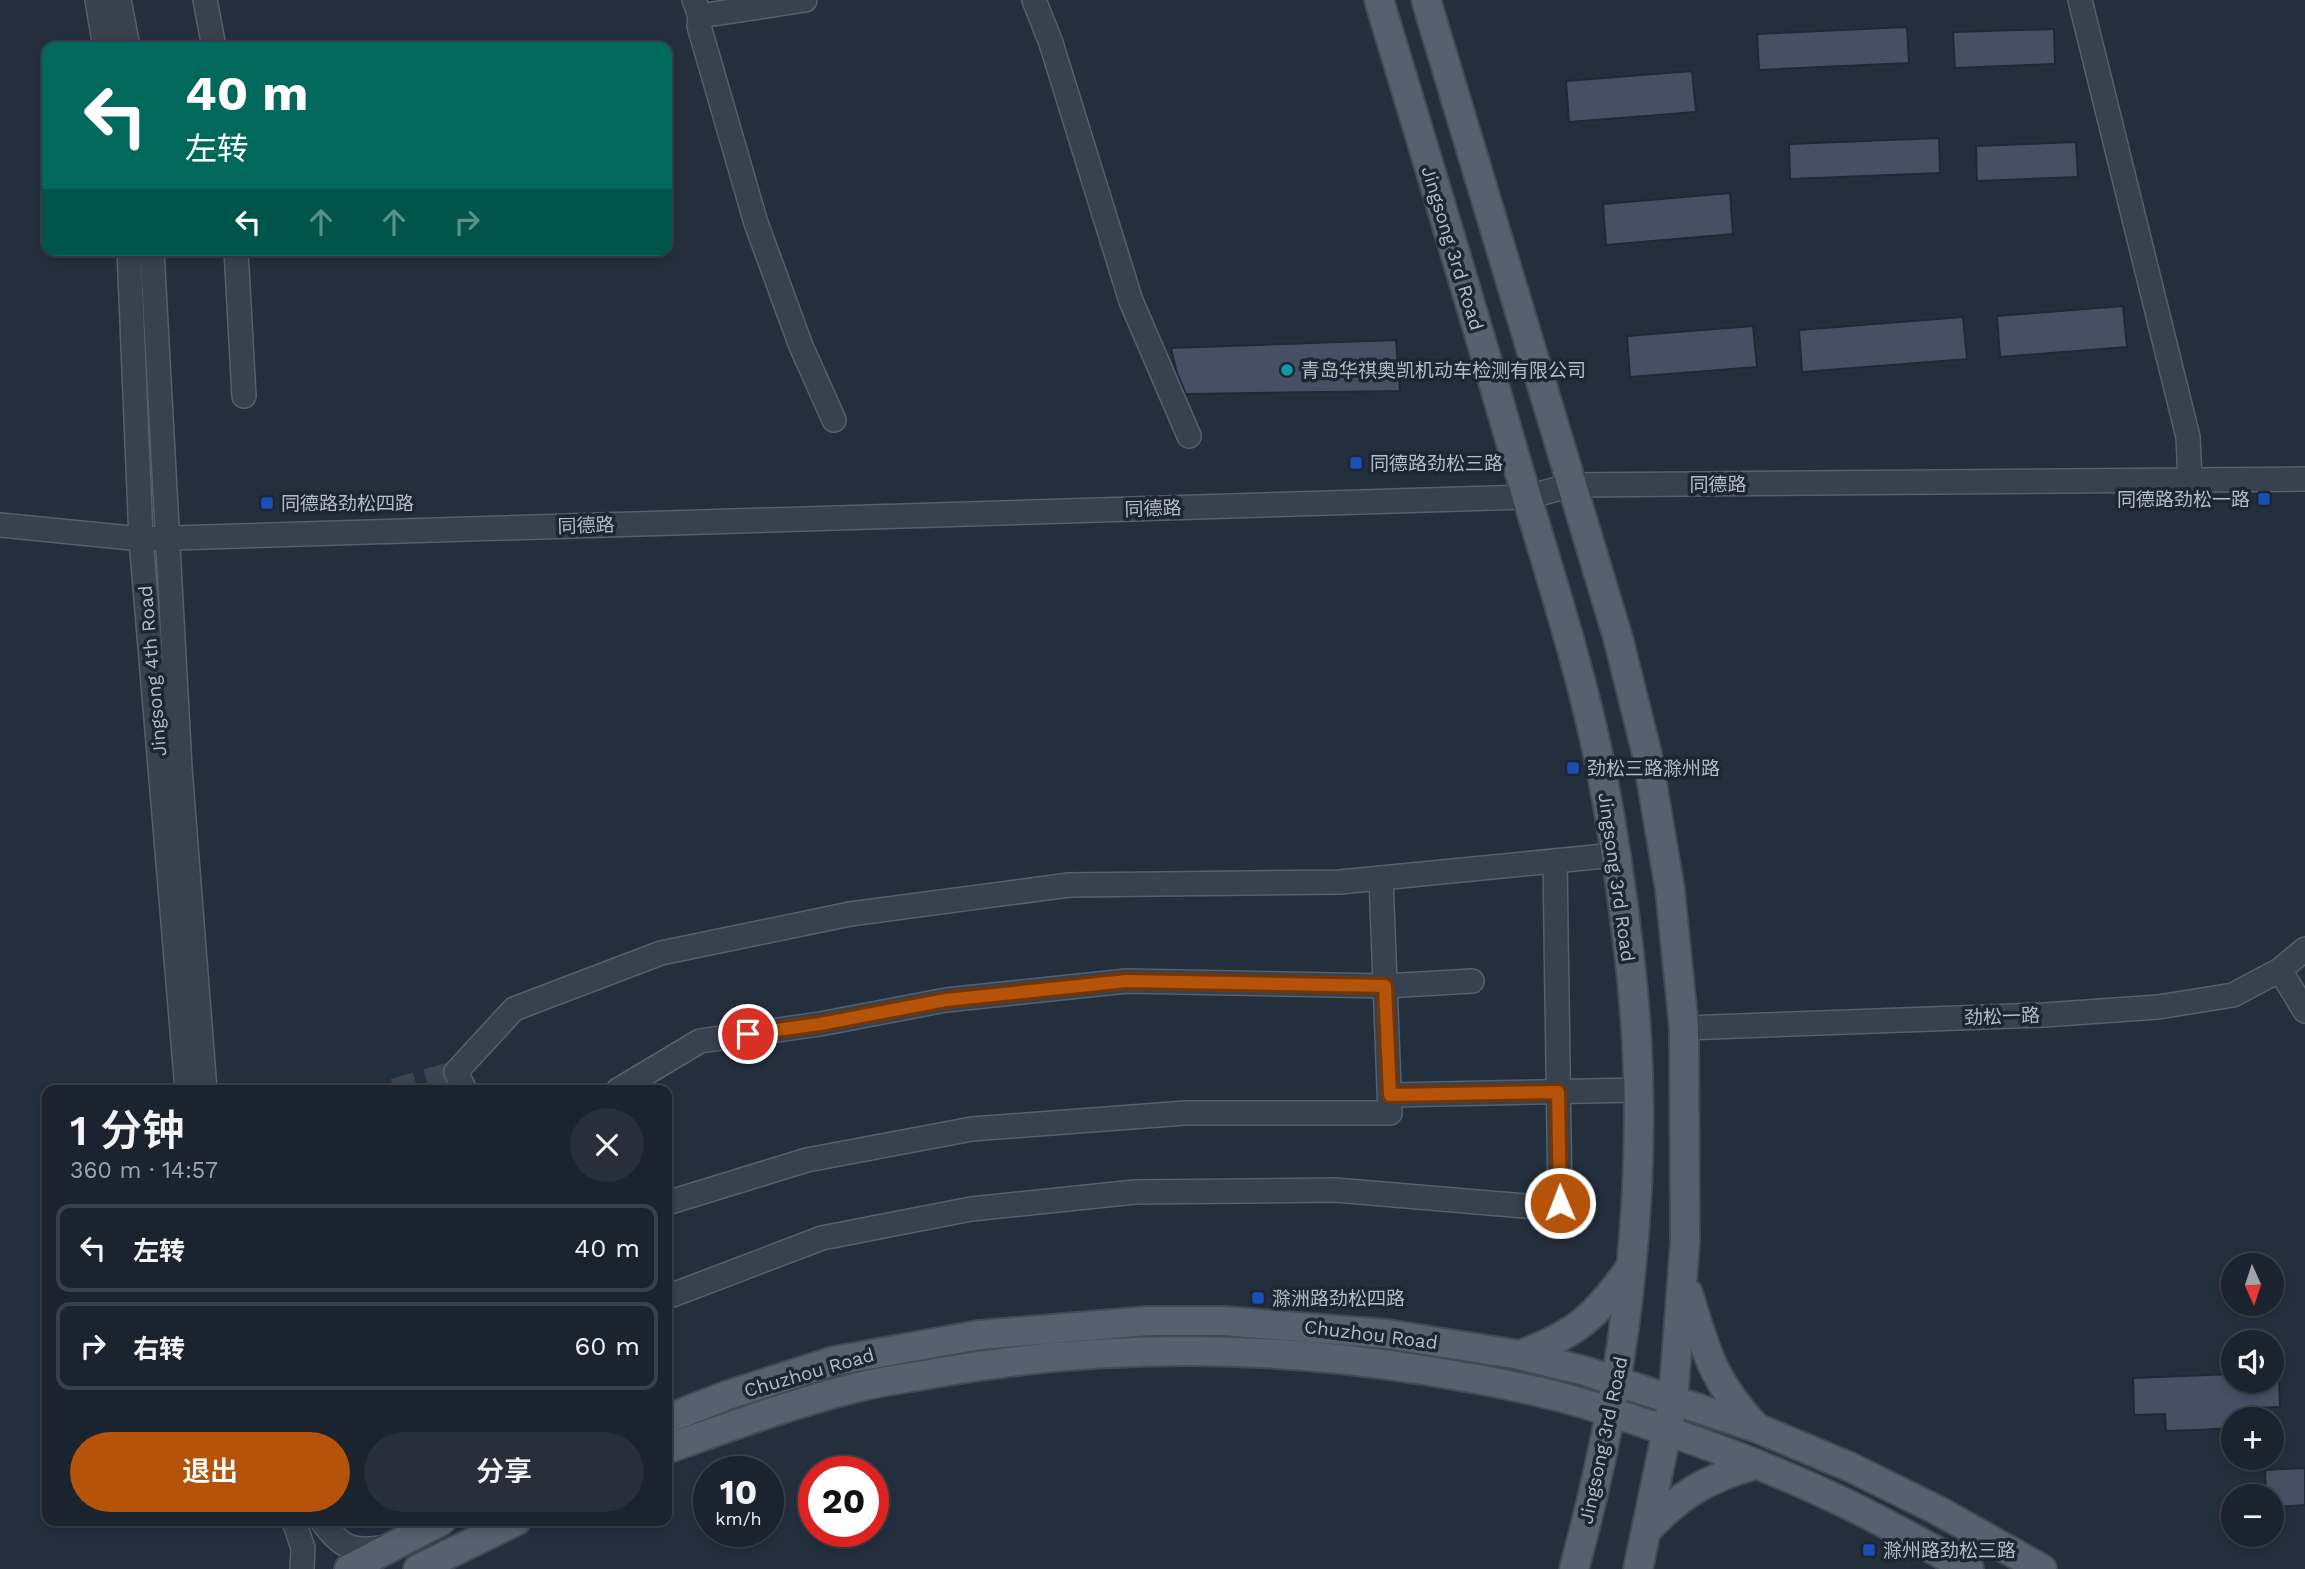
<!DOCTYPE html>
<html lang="zh">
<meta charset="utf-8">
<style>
:root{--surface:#1b232e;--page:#282f3a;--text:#f1f3f6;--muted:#a0a4aa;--line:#39404a;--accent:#b45309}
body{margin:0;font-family:"Work Sans","Noto Sans SC",sans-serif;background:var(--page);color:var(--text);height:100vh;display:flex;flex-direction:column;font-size:26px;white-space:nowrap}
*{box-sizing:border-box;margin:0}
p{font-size:23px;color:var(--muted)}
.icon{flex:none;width:38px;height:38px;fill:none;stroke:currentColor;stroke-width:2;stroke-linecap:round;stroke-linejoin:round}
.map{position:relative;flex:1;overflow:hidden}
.sheet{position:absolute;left:42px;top:1085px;width:630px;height:441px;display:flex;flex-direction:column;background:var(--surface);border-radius:14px;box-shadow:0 4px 10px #0003,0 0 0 2px var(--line)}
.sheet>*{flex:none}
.top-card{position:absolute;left:42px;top:42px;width:630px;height:214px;border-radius:14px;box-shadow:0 4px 10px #0003,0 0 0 2px var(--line);background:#00695c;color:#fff;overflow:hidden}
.needle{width:46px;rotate:177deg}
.controls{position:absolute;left:2221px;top:1253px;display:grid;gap:14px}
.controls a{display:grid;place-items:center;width:63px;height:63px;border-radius:50%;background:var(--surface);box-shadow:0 4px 10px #0003,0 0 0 2px var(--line);font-size:35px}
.speed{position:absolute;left:693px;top:1456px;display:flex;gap:14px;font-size:35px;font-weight:700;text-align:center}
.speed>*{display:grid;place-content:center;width:91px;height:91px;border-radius:50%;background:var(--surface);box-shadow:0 4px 10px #0003,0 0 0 2px var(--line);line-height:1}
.speed small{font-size:18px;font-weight:400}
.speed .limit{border:10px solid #d22;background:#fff;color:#111}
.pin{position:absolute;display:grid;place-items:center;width:60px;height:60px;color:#fff;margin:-30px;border:4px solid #fff;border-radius:50%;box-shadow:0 2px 7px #0007}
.me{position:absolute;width:77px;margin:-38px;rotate:359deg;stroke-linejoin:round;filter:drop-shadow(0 0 5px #0008)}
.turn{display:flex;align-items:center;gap:24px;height:147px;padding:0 28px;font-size:32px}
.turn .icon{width:91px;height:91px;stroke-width:2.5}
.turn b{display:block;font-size:49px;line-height:60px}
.lanes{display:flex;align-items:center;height:66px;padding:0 28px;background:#0003;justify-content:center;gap:35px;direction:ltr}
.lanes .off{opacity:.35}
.round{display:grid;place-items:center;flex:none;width:74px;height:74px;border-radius:37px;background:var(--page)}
.headline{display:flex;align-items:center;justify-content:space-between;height:119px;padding:0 28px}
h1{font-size:42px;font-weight:600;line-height:52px}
.action{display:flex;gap:14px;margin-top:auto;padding:14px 28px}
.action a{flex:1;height:80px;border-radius:42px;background:var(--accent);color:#fff;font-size:28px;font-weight:600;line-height:80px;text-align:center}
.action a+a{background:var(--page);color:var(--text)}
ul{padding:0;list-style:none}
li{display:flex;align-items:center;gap:21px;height:88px;margin:0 14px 10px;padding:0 14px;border:4px solid var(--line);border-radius:14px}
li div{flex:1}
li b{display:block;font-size:26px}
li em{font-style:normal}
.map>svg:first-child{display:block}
</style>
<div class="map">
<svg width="2305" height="1569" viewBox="0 0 2305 1569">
<rect width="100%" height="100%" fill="#242f3e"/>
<!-- building -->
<g fill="#455162" stroke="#1f2835" stroke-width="2">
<polygon points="1907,27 1909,63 1759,70 1757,34"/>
<polygon points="2054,29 2055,64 1955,68 1953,32"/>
<polygon points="1692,71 1696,112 1569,122 1566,81"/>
<polygon points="1939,138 1940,173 1790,179 1789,144"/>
<polygon points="2076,142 2078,177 1977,181 1976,146"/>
<polygon points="1730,193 1733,234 1606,245 1603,204"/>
<polygon points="2123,306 2127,347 2000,357 1997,316"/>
<polygon points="1963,317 1967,359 1802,372 1799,330"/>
<polygon points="1753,326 1757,367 1630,377 1627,336"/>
<polygon points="1396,340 1400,391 1186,394 1177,373 1171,348"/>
<polygon points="2233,1374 2233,1381 2279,1381 2280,1407 2245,1408 2246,1419 2233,1419 2233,1428 2196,1430 2166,1431 2165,1414 2134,1415 2133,1378"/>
<polygon points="2305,1468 2305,1505 2272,1507 2272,1496 2266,1496 2265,1470"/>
</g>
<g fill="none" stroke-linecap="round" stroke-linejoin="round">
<!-- minor-tunnel -->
<polyline stroke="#3a4453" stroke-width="23" stroke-dasharray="23 11" stroke-linecap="butt" points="394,1090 456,1072"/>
<!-- minor casing -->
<g stroke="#565f6c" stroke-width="26">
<g id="minor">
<polyline points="97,0 105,47"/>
<polyline points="119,0 128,47"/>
<polyline points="205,0 214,47"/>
<polyline points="694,0 700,16 699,26 756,223 801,346 834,420"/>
<polyline points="1034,0 1051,43 1131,301 1189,436"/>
<polyline points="2080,0 2188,437 2190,480"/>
<polyline points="700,16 805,0"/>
<polyline points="129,250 141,539 187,1090"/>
<polyline points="152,250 180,768 205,1090"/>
<polyline points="236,250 244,396"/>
<polyline points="0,525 141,539 1527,497 1573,485 2305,479"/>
<polyline points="2280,970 2305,1011"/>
<polyline points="1684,1028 2044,1015 2158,1007 2233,995 2280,970 2305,949"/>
<polyline points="465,1090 456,1072 514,1009 661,953 850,914 1069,885 1340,882 1615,855"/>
<polyline points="618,1090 700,1041 820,1024 946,1000 1127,981 1385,986 1472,981"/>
<polyline points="1390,1095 1638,1090"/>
<polyline points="667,1203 807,1160 972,1129 1185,1113 1390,1113 1381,878"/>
<polyline points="667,1297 822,1238 971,1209 1135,1192 1335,1190 1525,1206 1560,1203 1555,861"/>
<polyline points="294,1521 303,1548 302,1569"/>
<path d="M322 1521C341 1548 353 1553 385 1547"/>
</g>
</g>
<!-- major casing -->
<g stroke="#414a57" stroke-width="32">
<g id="major">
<path d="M1379 0C1425 152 1471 304 1515 457 1545 560 1580 664 1601 769 1613 830 1622 891 1629 953 1654 1160 1629 1369 1574 1569"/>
<polyline points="1426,0 1618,638 1647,754 1670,890 1684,1028 1685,1242 1673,1401 1638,1569"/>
<path d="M1688 1293C1705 1349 1713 1382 1755 1426"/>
<path d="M1520 1355C1578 1333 1595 1317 1631 1267"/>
<polyline points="667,1419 725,1396 834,1361 979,1335 1148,1321 1223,1321 1387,1334 1520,1355 1585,1371 1757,1428 1850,1467 1939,1511 2042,1569"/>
<path d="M667 1449C728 1427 791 1404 854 1388 880 1381 908 1378 935 1373 1099 1344 1264 1344 1429 1371 1480 1379 1532 1388 1582 1403 1666 1429 1751 1459 1830 1496 1878 1518 1923 1544 1969 1569"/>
<path d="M1647 1530C1681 1494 1706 1479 1754 1465"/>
<polyline points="349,1569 441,1521"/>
<polyline points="418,1569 516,1521"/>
</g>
</g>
<!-- minor -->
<use href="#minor" stroke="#38414e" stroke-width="23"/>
<!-- major -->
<use href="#major" stroke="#56606e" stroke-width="28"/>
</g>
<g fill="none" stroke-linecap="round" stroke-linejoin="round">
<!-- route casing -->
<g stroke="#753606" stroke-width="18">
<polyline id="route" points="748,1034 820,1024 946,1000 1127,981 1385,986 1390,1095 1558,1092 1560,1203"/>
</g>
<!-- route -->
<use href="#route" stroke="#b45309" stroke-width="12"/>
</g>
<!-- markers -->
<circle fill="#0f9aa8" stroke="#1d2633" stroke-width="2.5" cx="1287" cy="370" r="7"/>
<g fill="#1a4fb4" stroke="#1d2633" stroke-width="2.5">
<rect x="1349" y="456" width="14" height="14" rx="3.5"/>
<rect x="2257" y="492" width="14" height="14" rx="3.5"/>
<rect x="260" y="496" width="14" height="14" rx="3.5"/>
<rect x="1566" y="761" width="14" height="14" rx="3.5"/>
<rect x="1251" y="1291" width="14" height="14" rx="3.5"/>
<rect x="1862" y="1543" width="14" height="14" rx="3.5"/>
</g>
<g text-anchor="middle" stroke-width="7" stroke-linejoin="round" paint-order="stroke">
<!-- street labels -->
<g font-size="19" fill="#b4bcc9" stroke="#1d2633">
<text transform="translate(1453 248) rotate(73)" y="7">Jingsong 3rd Road</text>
<text x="1718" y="491">同德路</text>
<text transform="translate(1153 508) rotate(-2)" y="7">同德路</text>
<text transform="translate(586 525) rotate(-2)" y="7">同德路</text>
<text transform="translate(152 671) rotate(-95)" y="7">Jingsong 4th Road</text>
<text transform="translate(1617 877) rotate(82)" y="7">Jingsong 3rd Road</text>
<text transform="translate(2002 1016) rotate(-2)" y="7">劲松一路</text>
<text transform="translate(1371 1334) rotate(7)" y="7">Chuzhou Road</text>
<text transform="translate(809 1372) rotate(-16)" y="7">Chuzhou Road</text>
<text transform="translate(1603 1440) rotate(-78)" y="7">Jingsong 3rd Road</text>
</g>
<!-- poi labels -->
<g font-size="19" fill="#b4bcc9" stroke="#1d2633" text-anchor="start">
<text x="1301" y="377">青岛华祺奥凯机动车检测有限公司</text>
<text x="1370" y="470">同德路劲松三路</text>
<text x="2250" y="506" text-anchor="end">同德路劲松一路</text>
<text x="281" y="510">同德路劲松四路</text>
<text x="1587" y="775">劲松三路滁州路</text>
<text x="1272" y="1305">滁洲路劲松四路</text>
<text x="1883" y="1557">滁州路劲松三路</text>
</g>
</g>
</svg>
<div class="controls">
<a><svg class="needle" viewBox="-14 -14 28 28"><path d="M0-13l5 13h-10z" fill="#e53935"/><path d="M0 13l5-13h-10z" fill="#a0a4aa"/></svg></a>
<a><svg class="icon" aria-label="sound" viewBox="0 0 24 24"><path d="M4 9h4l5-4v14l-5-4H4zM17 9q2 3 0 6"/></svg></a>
<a>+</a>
<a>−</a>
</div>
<div class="speed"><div>10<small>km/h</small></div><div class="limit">20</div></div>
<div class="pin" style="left:748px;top:1034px;background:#d93025"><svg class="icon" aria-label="arrive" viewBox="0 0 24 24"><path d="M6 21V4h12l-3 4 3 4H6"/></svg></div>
<svg class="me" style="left:1560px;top:1203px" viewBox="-20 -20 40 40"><circle r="17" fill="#b45309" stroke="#fff" stroke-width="3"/><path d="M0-11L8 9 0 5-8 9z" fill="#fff"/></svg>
<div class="top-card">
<div class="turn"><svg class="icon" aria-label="left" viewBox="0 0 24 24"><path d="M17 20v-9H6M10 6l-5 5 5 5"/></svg><div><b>40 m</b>左转</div></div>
<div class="lanes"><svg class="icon" aria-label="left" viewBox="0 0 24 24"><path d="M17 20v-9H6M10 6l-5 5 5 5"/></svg><svg class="icon off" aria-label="ahead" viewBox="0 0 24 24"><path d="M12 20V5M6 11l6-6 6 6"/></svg><svg class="icon off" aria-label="ahead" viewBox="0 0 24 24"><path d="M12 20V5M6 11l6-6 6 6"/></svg><svg class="icon off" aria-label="right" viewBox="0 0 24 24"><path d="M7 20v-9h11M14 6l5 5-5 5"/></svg></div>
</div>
<section class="sheet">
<div class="headline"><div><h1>1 分钟</h1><p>360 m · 14:57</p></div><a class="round"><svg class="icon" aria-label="close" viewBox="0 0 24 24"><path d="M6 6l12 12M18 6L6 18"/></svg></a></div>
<ul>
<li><svg class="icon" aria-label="left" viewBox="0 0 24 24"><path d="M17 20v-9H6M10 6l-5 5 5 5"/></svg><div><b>左转</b></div><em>40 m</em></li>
<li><svg class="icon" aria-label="right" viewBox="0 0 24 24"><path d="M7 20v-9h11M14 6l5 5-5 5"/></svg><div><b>右转</b></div><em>60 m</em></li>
</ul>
<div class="action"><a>退出</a><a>分享</a></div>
</section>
</div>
